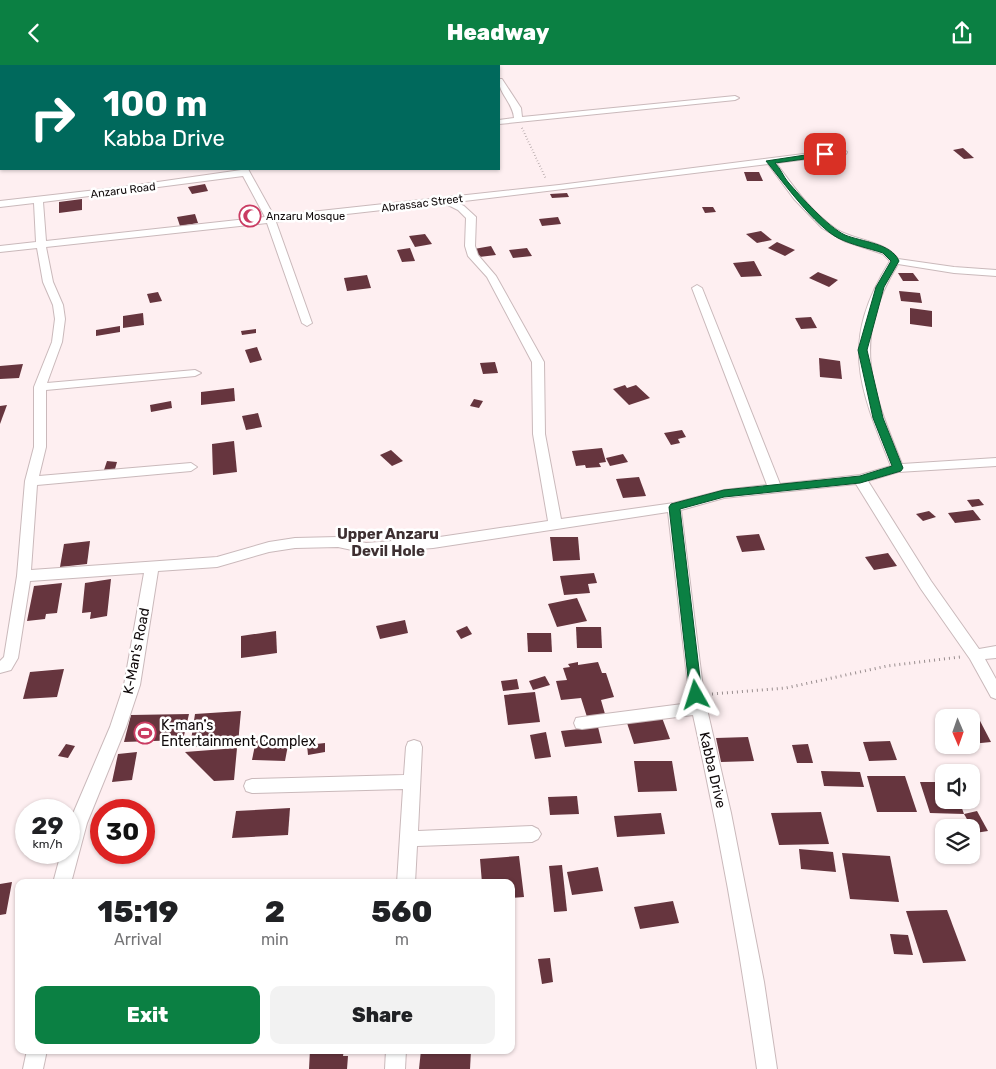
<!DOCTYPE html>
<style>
:root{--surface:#fff;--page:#f2f2f2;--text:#202124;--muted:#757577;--accent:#0b8043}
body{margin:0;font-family:Rubik,sans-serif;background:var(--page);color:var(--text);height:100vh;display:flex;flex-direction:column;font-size:19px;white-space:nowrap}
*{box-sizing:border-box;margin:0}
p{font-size:16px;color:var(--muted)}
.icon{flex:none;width:28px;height:28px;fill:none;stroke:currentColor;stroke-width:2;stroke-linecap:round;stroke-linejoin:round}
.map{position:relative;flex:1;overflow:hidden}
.side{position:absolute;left:15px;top:814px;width:500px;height:175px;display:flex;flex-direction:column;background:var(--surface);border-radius:10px;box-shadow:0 1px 4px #0004}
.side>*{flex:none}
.hud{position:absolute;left:0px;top:0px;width:500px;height:105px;box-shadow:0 1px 4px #0004;background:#00695c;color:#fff;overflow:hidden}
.needle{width:32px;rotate:178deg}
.controls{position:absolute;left:935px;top:644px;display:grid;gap:10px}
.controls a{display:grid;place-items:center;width:45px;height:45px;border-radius:10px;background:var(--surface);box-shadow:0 1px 4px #0004;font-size:25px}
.speed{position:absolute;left:15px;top:734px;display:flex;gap:10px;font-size:25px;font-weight:700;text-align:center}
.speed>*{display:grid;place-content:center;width:65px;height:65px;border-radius:50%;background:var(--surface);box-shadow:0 1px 4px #0004;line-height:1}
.speed small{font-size:12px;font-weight:400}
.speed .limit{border:8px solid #d22;background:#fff;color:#111}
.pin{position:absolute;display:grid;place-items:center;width:42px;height:42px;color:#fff;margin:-21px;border-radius:10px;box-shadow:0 2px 8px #0006}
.me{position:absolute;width:55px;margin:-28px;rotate:354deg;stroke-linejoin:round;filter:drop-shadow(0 0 4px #0008)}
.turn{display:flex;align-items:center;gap:18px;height:105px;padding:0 20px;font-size:22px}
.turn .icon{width:65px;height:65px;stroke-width:2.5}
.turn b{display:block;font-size:35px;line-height:42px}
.eta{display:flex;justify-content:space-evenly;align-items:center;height:85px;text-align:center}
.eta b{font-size:30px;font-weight:800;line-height:35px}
.action{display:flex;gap:10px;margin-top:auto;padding:10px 20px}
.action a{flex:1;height:58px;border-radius:10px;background:var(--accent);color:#fff;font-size:20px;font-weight:800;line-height:58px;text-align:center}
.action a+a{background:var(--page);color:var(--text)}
header{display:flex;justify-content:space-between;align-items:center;height:65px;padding:0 20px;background:var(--accent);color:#fff;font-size:22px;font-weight:800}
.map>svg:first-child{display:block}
</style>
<header><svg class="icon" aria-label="back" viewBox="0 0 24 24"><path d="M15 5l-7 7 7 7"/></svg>Headway<svg class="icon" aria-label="share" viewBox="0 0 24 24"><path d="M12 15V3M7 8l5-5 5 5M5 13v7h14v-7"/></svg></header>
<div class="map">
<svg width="996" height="1004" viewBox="0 0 996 1004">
<rect width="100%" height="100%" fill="#feeff1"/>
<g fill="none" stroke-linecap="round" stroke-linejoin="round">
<!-- stream -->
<polyline stroke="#a1767c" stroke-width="3" points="156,1 161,0"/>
</g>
<!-- building -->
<g fill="#66353e">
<polygon points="963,83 974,93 964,94 953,85"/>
<polygon points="744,107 759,107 763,116 747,116"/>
<polygon points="205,119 208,126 192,129 188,122"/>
<polygon points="567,128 569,132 552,133 550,129"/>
<polygon points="82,134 82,145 59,148 59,137"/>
<polygon points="702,142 713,142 716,147 705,148"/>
<polygon points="195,149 198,158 180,161 177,152"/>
<polygon points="558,152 561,159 542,161 539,154"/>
<polygon points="761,166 772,175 757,178 746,169"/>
<polygon points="425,169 432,179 415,182 409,171"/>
<polygon points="777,177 795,185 785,191 768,183"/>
<polygon points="491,181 496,190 479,192 474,184"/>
<polygon points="410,183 415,196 402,197 397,185"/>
<polygon points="527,183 532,191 513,193 509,185"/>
<polygon points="754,196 762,211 741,212 733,198"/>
<polygon points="818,207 838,215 829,222 809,213"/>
<polygon points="898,208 913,208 919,216 903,216"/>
<polygon points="367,210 371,223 347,226 344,213"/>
<polygon points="899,226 920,228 922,238 901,236"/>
<polygon points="158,227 162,236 150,238 147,229"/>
<polygon points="910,243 932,246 932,262 910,259"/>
<polygon points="143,248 144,260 123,263 123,251"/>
<polygon points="811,252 817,263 801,264 795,253"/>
<polygon points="120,261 120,267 96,271 96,265"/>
<polygon points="256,264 256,268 242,270 241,266"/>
<polygon points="257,282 262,295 250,298 245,285"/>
<polygon points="819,293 840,296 842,314 820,312"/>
<polygon points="495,297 498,308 483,309 480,298"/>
<polygon points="23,299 19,313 0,314 0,301"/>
<polygon points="625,320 627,323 636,320 650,333 629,340 613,324"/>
<polygon points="234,323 235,336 201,340 201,327"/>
<polygon points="474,334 483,336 479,343 470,341"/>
<polygon points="171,336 172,343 151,347 150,340"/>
<polygon points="7,340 0,359 0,341"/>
<polygon points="258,348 262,362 246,365 242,351"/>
<polygon points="682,365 686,372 678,374 680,378 671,380 664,368"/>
<polygon points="234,376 237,407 213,410 212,379"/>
<polygon points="602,383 606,397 599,398 601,402 586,403 585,400 576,401 572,386"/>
<polygon points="391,385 403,396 392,401 380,390"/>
<polygon points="623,389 628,397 610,401 606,393"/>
<polygon points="107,396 117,397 115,404 104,405"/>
<polygon points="639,412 646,431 623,433 616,414"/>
<polygon points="979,434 984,440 972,442 967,435"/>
<polygon points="973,445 981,455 955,458 948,448"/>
<polygon points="929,446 936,452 923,456 916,449"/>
<polygon points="759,469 765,485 742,487 736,471"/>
<polygon points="550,472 578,472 580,495 553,496"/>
<polygon points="90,476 87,499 60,502 64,479"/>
<polygon points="888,488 897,501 874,505 865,492"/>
<polygon points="594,508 597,518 588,519 590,528 564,530 560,511"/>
<polygon points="111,514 107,551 90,554 91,547 82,548 85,518"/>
<polygon points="62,518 57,548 46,549 45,554 27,556 34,521"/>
<polygon points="577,533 587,556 557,562 548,539"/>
<polygon points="405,555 408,568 380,574 376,561"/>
<polygon points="467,561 472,569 461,574 456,566"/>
<polygon points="576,562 601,562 602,583 577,583"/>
<polygon points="276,566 277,588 241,593 241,571"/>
<polygon points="527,568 551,568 552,587 528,587"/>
<polygon points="578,597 578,600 598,597 602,608 606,608 614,632 601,635 605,649 587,652 581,633 561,635 556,616 567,615 563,603 570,602 568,599"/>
<polygon points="64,604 57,632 23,634 30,607"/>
<polygon points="545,611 550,620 533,625 529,616"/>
<polygon points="517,614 519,624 503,626 501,616"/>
<polygon points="535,627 540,657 508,660 504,630"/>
<polygon points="241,646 238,679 190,682 195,649"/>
<polygon points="189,649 183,675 124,677 131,650"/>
<polygon points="661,650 670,674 634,679 626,655"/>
<polygon points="979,654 991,677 971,679 971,655"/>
<polygon points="598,662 602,678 565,682 561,666"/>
<polygon points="546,667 551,692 535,694 530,670"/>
<polygon points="748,672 754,696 721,697 716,673"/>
<polygon points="256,675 289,675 285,696 252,695"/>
<polygon points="890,676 897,695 869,696 863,677"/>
<polygon points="325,678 325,687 308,690 307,680"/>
<polygon points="66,679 75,681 68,693 58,691"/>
<polygon points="808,679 813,698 797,698 792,680"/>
<polygon points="237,683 234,715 214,716 185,687"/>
<polygon points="137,687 132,715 112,717 118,689"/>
<polygon points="634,696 672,696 677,726 638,727"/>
<polygon points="821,706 860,707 864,722 824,721"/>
<polygon points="867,711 905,711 917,747 877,747"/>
<polygon points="920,717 944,717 944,735 959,735 964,749 930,748"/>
<polygon points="577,731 579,749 550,750 548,732"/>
<polygon points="290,743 288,770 232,773 236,746"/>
<polygon points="977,746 988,766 975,768 964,749"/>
<polygon points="821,747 829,779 779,780 771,748"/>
<polygon points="661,748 665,769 617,772 614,751"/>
<polygon points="799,784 833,787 836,807 801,804"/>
<polygon points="842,788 890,791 899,837 850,834"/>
<polygon points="519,791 524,832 511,833 511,818 482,818 480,794"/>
<polygon points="562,800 567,846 554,847 549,801"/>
<polygon points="598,802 603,826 572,830 567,807"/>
<polygon points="12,817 6,849 0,850 0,819"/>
<polygon points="673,836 679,858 640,864 634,842"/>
<polygon points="947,845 966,896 923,898 906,846"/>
<polygon points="890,869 908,870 913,890 894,889"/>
<polygon points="550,893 553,917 542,919 538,894"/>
<polygon points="271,985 301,985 301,987 270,988"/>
<polygon points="310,985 344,985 343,991 348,991 347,1004 309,1004"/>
<polygon points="421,985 471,985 470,1004 419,1004"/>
</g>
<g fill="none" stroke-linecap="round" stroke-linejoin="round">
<!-- minor casing -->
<g stroke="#cab9bb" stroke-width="2">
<g id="minor">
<path d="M499 14H502L521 43 522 52 735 31 739 33 735 35 499 59V55L514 53C513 38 498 28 499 14Z"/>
<path d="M843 84 847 87 846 89 776 98C794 122 811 147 836 164 855 176 885 175 898 194L954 202 996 205V211L954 208 898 199C851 276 871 322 902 399L996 393V401L898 407 868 416 931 516 979 584 996 581V593L985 594 996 614V634L991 632 970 594 921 524 856 419 724 433 681 445 704 631 731 748 764 917 777 1004H757C740 885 719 767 693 650L582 664 576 663 574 658 576 653 582 652 690 638 668 447 433 483 366 488 338 482 295 483 269 487 217 502 158 506 140 620 126 662 87 758 71 818H53L61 788H69V758L110 662 124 620 144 508 30 516 18 593 11 605 0 608V596L4 592 17 511 25 416 34 382V322L52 277 55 254 53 240 43 217 37 183 0 187V181L36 177 34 138 0 142V136L123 122 248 104 274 151 559 120ZM768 99 794 134 822 163 844 176 883 189 890 196C840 276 858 320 891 401L860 410 780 419 702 223 697 220 692 223 767 420 724 425 674 438 561 454 545 369 544 297 496 211 478 190 475 181 476 152 464 141 456 137ZM243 111 265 152 46 176 43 137ZM444 138 458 145 466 153 465 181 468 191 487 212 532 297 533 369 548 456 433 473 366 478 338 472 295 473 269 477 217 492 31 505 37 420 191 406 197 402 191 398 39 411 46 382V325L195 311 201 308 195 305 47 318 62 277 65 254 63 240 53 217 46 182 267 158 302 258 307 261 312 258 276 157Z"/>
<polygon points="414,675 420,677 422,682 418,766 532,761 538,764 541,769 538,774 532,777 417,781 415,818 397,818 403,724 252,728 246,726 244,721 246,716 252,714 404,710 406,682 408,677"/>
<polygon points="27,985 47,985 43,1004 23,1004"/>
<polygon points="386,985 406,985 405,1004 385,1004"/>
</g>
</g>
<!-- path-far1 -->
<polyline stroke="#998e8f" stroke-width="2" stroke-dasharray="0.5 2.5" stroke-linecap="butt" points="522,63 546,114"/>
<!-- path -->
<polyline stroke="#998e8f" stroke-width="3" stroke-dasharray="1 4" stroke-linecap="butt" points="712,629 786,623 887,601 960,592"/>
<!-- minor -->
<use href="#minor" fill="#fff" fill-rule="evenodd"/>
</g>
<!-- route -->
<path fill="#0b8043" stroke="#07532c" d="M825 87 827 91 775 98C781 104 783 111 788 117 801 132 828 162 845 170 862 177 891 178 899 196L884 222 867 285 883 353 903 403 901 406 860 418 724 432 680 444 702 630 696 636 690 630 669 442 671 439 724 425 860 411 892 401 873 353 858 285 876 222 891 196 883 188C868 183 852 180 838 173 815 161 783 117 766 96Z"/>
<!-- icons -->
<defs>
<g id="mosque-ring" transform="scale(1.125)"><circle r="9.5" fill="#fff" stroke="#ca3b62" stroke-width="1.5"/><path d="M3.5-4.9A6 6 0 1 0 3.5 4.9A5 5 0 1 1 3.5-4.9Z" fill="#ca3b62"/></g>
<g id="stadium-ring" transform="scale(1.125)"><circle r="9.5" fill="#fff" stroke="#ca3b62" stroke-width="1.5"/><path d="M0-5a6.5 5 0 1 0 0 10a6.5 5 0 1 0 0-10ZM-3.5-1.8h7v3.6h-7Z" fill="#ca3b62"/></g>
</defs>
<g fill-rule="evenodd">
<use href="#mosque-ring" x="250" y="151"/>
<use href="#stadium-ring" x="145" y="668"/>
</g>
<g text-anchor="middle" stroke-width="5" stroke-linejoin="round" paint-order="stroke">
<!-- far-street labels -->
<g font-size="11" fill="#100a0b" stroke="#fff">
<text transform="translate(123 125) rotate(-7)" y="4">Anzaru Road</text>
<text transform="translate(422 138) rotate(-7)" y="4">Abrassac Street</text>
</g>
<!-- far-poi labels -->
<g font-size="11" fill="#100a0b" stroke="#fff" text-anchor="start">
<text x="266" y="155">Anzaru Mosque</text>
</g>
<!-- street labels -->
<g font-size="14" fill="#100a0b" stroke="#fff">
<text transform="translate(136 586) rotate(-79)" y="5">K-Man's Road</text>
<text transform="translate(713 705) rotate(77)" y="5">Kabba Drive</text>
</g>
<!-- poi labels -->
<g font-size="14" fill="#100a0b" stroke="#fff" text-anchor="start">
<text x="161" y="665">K-man's<tspan x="161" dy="16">Entertainment Complex</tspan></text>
</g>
<!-- neighbourhood labels -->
<g font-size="15" font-weight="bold" fill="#3e3032" stroke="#fff">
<text x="388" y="474">Upper Anzaru<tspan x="388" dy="17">Devil Hole</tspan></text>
</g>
</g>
</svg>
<div class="controls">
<a><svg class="needle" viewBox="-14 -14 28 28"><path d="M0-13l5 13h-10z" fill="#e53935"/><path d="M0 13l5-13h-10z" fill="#757577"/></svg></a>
<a><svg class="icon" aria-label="sound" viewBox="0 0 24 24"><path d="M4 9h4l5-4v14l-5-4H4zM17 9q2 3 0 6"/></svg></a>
<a><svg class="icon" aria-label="layers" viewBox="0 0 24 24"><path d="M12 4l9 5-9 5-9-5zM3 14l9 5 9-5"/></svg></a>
</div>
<div class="speed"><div>29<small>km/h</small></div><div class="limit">30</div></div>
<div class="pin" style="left:825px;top:89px;background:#d93025"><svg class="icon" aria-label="arrive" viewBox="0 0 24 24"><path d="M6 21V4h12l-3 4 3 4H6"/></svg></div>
<svg class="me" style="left:696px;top:630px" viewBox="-20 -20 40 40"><path d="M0-17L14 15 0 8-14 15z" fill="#0b8043" stroke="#fff" stroke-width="4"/></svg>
<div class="hud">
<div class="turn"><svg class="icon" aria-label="right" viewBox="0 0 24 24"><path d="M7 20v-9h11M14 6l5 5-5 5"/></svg><div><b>100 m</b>Kabba Drive</div></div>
</div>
<section class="side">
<div class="eta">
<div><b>15:19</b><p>Arrival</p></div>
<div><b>2</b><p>min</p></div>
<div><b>560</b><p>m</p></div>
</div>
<div class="action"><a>Exit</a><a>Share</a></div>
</section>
</div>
